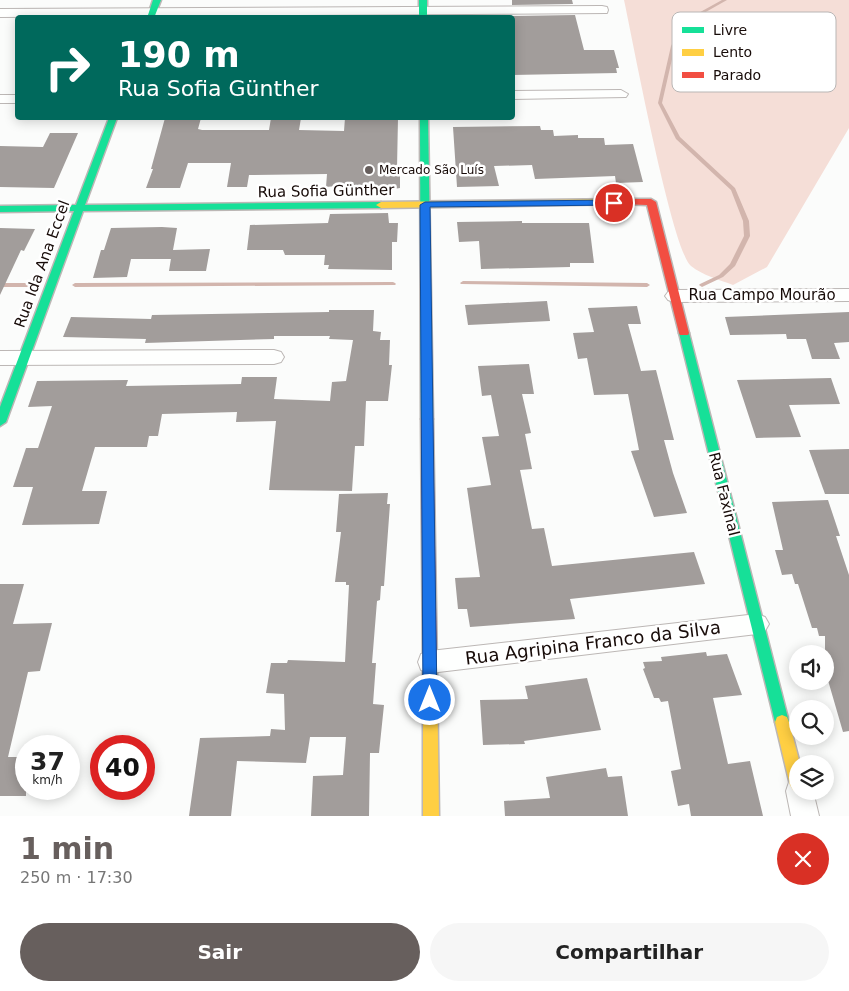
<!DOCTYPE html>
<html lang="pt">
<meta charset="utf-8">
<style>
:root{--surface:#fff;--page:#f6f6f6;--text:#222;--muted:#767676;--accent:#675f5d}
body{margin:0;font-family:"DejaVu Sans",sans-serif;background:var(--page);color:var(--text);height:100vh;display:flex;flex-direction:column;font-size:19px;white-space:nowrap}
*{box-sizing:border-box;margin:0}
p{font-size:16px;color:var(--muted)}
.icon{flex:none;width:28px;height:28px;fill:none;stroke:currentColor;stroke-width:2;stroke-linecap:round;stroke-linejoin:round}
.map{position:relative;height:816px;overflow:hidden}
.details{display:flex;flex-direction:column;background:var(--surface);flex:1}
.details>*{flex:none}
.guide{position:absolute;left:15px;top:15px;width:500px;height:105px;border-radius:5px;box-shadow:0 2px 12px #0003;background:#00695c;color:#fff;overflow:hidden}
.fabs{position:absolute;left:789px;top:645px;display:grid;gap:10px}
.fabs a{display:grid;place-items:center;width:45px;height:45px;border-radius:50%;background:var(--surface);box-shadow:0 2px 12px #0003;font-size:25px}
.speed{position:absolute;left:15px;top:735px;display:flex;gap:10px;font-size:25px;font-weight:700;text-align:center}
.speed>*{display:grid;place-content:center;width:65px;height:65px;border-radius:50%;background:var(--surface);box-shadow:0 2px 12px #0003;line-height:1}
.speed small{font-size:12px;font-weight:400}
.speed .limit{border:8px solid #d22;background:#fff;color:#111}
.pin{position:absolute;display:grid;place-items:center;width:42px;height:42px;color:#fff;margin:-21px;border:2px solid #fff;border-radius:50%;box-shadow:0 1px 5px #0007}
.me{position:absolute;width:55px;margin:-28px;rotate:0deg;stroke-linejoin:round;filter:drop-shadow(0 0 4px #0008)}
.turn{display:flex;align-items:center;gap:18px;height:105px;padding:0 20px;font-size:22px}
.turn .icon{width:65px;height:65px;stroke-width:2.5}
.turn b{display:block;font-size:35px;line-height:42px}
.round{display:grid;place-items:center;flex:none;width:52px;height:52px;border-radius:26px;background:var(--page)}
.headline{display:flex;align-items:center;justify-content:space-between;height:85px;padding:0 20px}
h1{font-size:30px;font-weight:600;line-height:38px;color:var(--accent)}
.primary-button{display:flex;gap:10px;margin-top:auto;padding:10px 20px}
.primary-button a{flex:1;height:58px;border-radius:30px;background:var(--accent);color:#fff;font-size:20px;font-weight:600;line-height:58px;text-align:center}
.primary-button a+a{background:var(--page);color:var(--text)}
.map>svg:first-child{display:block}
</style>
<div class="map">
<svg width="849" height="816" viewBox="0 0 849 816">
<rect width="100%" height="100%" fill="#fbfcfb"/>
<!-- green -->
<path fill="#f5ded7" d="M624 0H849V128L767 267 733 285C720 280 702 275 691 266 672 251 632 37 624 0Z"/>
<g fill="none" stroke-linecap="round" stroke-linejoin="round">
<!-- stream -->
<g fill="#d2b5ad" fill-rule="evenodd">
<polygon points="722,0 727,0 688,22 675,46 662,103 680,137 735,188 749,221 750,236 735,266 723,277 702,287 699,285 700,284 719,275 730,264 744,236 743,221 731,190 676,139 658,103 671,46 684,21"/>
<polygon points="463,281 647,283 650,285 647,287 461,284 460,283"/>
<polygon points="393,282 395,283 396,284 395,285 75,287 72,285 75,283"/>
<polygon points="0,283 29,283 32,285 29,287 0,287"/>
</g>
</g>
<!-- building -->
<g fill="#a29d9b">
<polygon points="512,0 572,0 573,4 512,5"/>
<polygon points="575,15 584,50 614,50 619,68 616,68 617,73 512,75 512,16"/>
<polygon points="165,118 201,118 198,129 202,130 269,130 271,118 301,118 299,130 344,131 345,118 398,118 397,168 400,168 400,188 388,190 388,196 334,197 336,186 326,187 327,174 249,175 247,187 227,187 231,163 188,163 180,188 146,188 153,169 151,169"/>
<polygon points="540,126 541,130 553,130 554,136 578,135 578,138 604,138 605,145 633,144 643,182 616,183 615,176 535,179 532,165 494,166 499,186 457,187 453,127"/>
<polygon points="50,133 78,133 54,188 0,187 0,146 43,147"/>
<polygon points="388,213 389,223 398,223 397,242 392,242 392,270 328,269 329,265 324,265 325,255 285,255 283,250 247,250 250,225 328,223 330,214"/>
<polygon points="522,221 522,223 589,223 594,263 570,263 570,267 481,269 479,241 459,242 457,222"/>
<polygon points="162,227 177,228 173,250 210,249 206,271 169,271 172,252 171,259 131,259 127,277 93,278 101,250 104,250 111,228"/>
<polygon points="0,228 35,229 24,251 21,250 0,295"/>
<polygon points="547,301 550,321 468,325 465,305"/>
<polygon points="637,306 641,324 628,324 641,371 656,370 674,440 664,440 673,473 687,513 654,517 631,451 639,450 628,394 594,395 587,358 578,359 573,333 594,332 588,308"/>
<polygon points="329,310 374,310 373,331 381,332 380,340 390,340 389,365 392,365 388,401 366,401 364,446 355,446 352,491 269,490 276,421 236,422 237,412 162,414 158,436 149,436 147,447 95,447 82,491 107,491 99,524 22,525 33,487 13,487 26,448 38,448 52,406 28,407 37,381 128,380 126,386 241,384 242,377 277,377 274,399 330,401 332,382 346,381 353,340 329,339 330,336 274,336 274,339 145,343 146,339 63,337 71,317 151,319 152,315 329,312"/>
<polygon points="849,312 849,342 834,343 840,359 812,359 806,339 787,339 786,334 730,335 725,317"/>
<polygon points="529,364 534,394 522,394 531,433 525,434 532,469 520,470 532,529 544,528 552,566 694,552 705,584 570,599 575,619 470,627 467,609 458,609 455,578 480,577 467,488 491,485 482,437 499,436 491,395 482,396 478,366"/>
<polygon points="831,378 840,404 789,405 801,437 756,438 737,380"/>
<polygon points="849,449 849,494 825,494 809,450"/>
<polygon points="388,493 387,504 390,504 384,586 381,586 380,600 377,601 372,663 376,663 373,704 384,705 379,753 370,753 369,816 311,816 313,776 343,775 346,737 310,737 306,763 237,761 231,816 189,816 200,738 270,736 271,729 285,730 284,694 266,693 271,663 287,663 288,660 345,662 349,585 346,585 346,582 335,582 341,532 336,532 339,494"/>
<polygon points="828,500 840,536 836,536 849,575 849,731 843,732 825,670 825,636 819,636 817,628 812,628 798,584 795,584 792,574 782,575 775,550 783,550 772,502"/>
<polygon points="0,584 24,584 13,624 52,623 40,671 28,672 8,757 26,757 26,796 0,796"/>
<polygon points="706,652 707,656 727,654 742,695 713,698 728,764 750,761 763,816 691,816 689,804 678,806 671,771 681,769 668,701 661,702 659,698 654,698 643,669 645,668 643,662 662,661 661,657"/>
<polygon points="587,678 601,730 524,741 525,744 483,745 480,700 528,699 525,686"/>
<polygon points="606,768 608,777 622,776 628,816 505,816 504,801 550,798 546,777"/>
</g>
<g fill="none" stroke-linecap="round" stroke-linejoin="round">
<!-- street casing -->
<g stroke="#bcb7b5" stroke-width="2">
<g id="street">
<polygon points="602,6 607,7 608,10 607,13 0,17 0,9"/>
<polygon points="621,90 628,94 626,97 512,99 512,91"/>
<rect x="0" y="95" width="18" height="8"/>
<polygon points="849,289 849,301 674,302 668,300 665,296 668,292 674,290"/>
<polygon points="274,350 281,352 284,357 281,362 274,364 0,365 0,351"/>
<polygon points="757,614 765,617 769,624 765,631 757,634 430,673 421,670 418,662 421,654 430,651"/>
<polygon points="798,779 798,791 813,791 819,816 791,816 786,791 789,782"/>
</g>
</g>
<!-- fast casing -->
<g stroke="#bcb7b5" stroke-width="3">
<g id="fast">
<polygon points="153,0 161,0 154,18 147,18"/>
<rect x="419" y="0" width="8" height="18"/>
<polygon points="109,118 117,118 85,205 381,202 386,205 381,208 83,211 6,422 0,426 0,407 74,211 0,212 0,206 76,205"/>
<polygon points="420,118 428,118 433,419 427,423 421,419"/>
<polygon points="684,329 689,333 789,722 787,727 782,729 777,727 775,722 679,333"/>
</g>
</g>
<!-- slow casing -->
<g stroke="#bcb7b5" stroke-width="3">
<g id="slow">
<polygon points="623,199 628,202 626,204 381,208 376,205 381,202"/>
<polygon points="430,663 435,665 437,669 439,816 423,816 423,669 425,665"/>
<polygon points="782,715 787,717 789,722 800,764 798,764 798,791 801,791 798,792 793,790 790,785 775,722 777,717"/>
</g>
</g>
<!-- jam casing -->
<g stroke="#bcb7b5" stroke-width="3">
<g id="jam">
<polygon points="623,199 651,199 656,202 689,333 688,335 680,335 679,333 647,205 620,204 618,202"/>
<polygon points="427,415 433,419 437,669 435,673 430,675 425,673 423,669 421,419"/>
</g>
</g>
<!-- street -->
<use href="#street" fill="#fefffe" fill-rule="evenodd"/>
<!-- fast -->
<use href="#fast" fill="#16e098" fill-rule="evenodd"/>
<!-- slow -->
<use href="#slow" fill="#ffcf43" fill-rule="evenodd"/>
<!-- jam -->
<use href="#jam" fill="#f24e42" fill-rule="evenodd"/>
</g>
<!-- route -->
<polygon fill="#1a73e8" stroke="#114b97" points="614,200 618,203 617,205 430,207 437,700 435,705 430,707 425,705 423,700 420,205 425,202"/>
<!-- markers -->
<circle fill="#675f5d" stroke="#fff" stroke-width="2" cx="369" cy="170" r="5"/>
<g text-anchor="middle" stroke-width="5" stroke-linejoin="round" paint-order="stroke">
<!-- far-poi labels -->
<g font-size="12" fill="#170b08" stroke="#fff" text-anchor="start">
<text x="379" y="174">Mercado São Luís</text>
</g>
<!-- street labels -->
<g font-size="15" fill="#170b08" stroke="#fff">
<text transform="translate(326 191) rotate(-1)" y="5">Rua Sofia Günther</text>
<text transform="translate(42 264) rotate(-70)" y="5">Rua Ida Ana Eccel</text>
<text x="762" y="300">Rua Campo Mourão</text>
<text transform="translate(724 494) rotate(76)" y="5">Rua Faxinal</text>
</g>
<!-- near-street labels -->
<g font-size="18" fill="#170b08" stroke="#fff">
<text transform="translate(593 643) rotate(-7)" y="6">Rua Agripina Franco da Silva</text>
</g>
</g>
<!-- legend -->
<rect x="672" y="12" width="164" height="80" rx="8" fill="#fff" stroke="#b9b6b5" stroke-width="1"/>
<rect x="682" y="27" width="22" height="6" fill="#16e098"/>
<rect x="682" y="49" width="22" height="7" fill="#ffcf43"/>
<rect x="682" y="72" width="22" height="6" fill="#f24e42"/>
<g font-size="14" fill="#170b08">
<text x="713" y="35">Livre</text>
<text x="713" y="57">Lento</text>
<text x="713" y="80">Parado</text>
</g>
</svg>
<div class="fabs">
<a><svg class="icon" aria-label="sound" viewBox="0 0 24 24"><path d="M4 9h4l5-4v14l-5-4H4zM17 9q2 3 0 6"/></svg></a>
<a><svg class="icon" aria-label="search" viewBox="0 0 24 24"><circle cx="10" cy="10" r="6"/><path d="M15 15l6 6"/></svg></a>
<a><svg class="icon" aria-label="layers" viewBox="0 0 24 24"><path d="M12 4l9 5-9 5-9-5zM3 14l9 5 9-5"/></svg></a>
</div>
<div class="speed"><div>37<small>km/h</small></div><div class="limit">40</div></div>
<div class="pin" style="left:614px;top:203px;background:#d93025"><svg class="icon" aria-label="arrive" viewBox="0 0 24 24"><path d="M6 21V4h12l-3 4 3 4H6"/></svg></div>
<svg class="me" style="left:430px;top:700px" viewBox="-20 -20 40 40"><circle r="17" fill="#1a73e8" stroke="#fff" stroke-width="3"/><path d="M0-11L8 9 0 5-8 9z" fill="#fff"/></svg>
<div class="guide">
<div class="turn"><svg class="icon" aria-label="right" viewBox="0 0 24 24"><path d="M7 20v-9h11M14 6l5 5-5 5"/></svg><div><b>190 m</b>Rua Sofia Günther</div></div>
</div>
</div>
<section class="details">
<div class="headline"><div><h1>1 min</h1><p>250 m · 17:30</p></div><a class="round" style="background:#d93025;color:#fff"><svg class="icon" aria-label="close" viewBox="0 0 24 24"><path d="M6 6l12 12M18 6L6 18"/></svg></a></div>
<div class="primary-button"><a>Sair</a><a>Compartilhar</a></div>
</section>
